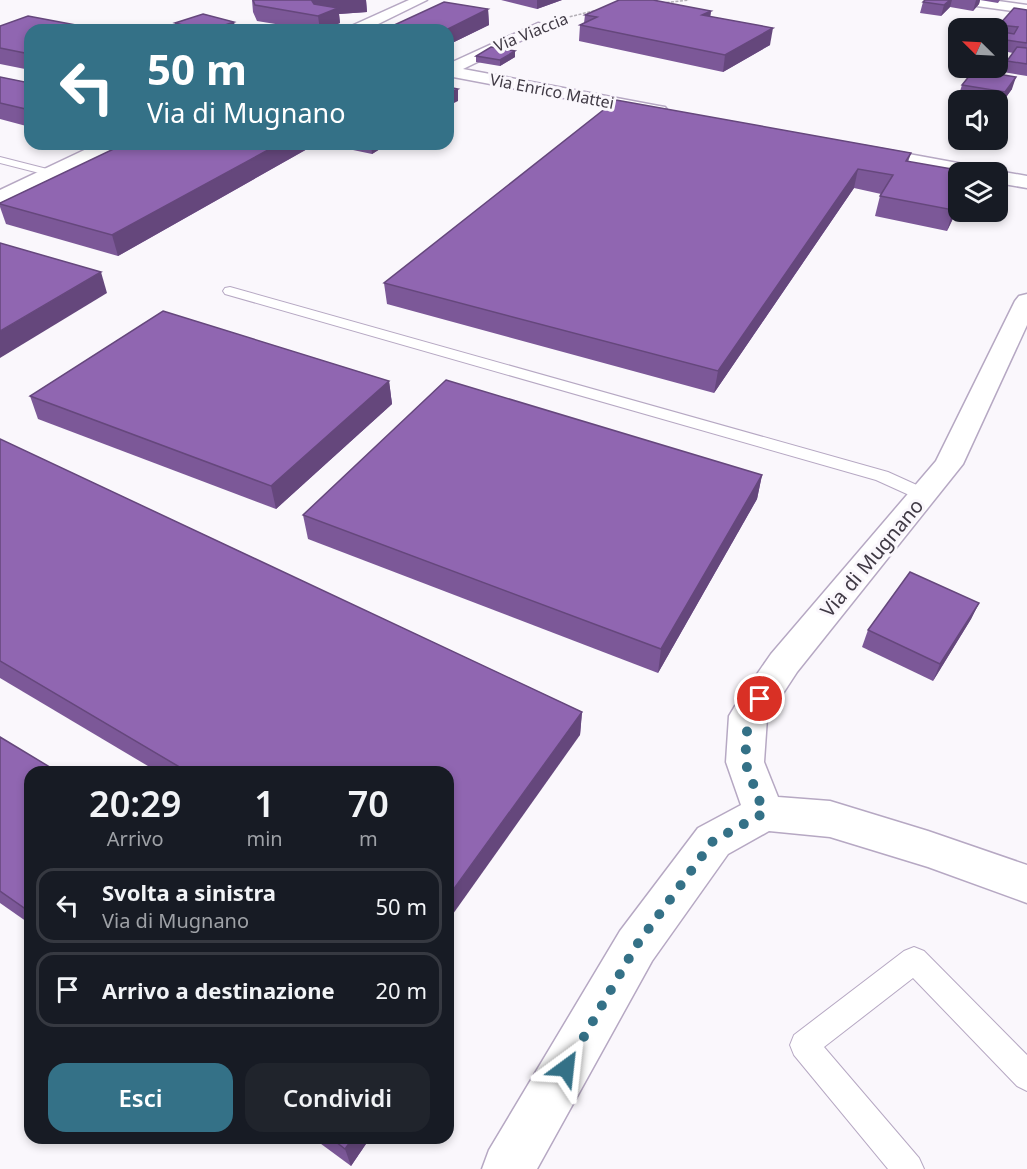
<!DOCTYPE html>
<html lang="it">
<style>
:root{--surface:#171b24;--page:#20242c;--text:#f1f3f6;--muted:#9ea1a6;--line:#363941;--accent:#347187}
body{margin:0;font-family:"Noto Sans",sans-serif;background:var(--page);color:var(--text);height:100vh;display:flex;flex-direction:column;font-size:22px;white-space:nowrap}
*{box-sizing:border-box;margin:0}
p{font-size:20px;color:var(--muted)}
.icon{flex:none;width:33px;height:33px;fill:none;stroke:currentColor;stroke-width:2;stroke-linecap:round;stroke-linejoin:round}
.map{position:relative;flex:1;overflow:hidden}
.panel{position:absolute;left:24px;top:766px;width:430px;height:378px;display:flex;flex-direction:column;background:var(--surface);border-radius:18px;box-shadow:0 3px 9px #0003}
.panel>*{flex:none}
.guide{position:absolute;left:24px;top:24px;width:430px;height:126px;border-radius:18px;box-shadow:0 3px 9px #0003;background:#347187;color:#fff;overflow:hidden}
.needle{width:39px;rotate:294deg}
.fabs{position:absolute;left:948px;top:18px;display:grid;gap:12px}
.fabs a{display:grid;place-items:center;width:60px;height:60px;border-radius:12px;background:var(--surface);box-shadow:0 3px 9px #0003;font-size:30px}
.pin{position:absolute;display:grid;place-items:center;width:51px;height:51px;color:#fff;margin:-26px;border:3px solid #fff;border-radius:50%;box-shadow:0 2px 6px #0007}
.me{position:absolute;width:66px;margin:-33px;rotate:30deg;stroke-linejoin:round;filter:drop-shadow(0 0 4px #0008)}
.turn{display:flex;align-items:center;gap:21px;height:126px;padding:0 24px;font-size:27px}
.turn .icon{width:78px;height:78px;stroke-width:2.5}
.turn b{display:block;font-size:42px;line-height:51px}
.eta{display:flex;justify-content:space-evenly;align-items:center;height:102px;text-align:center}
.eta b{font-size:36px;font-weight:600;line-height:42px}
.action{display:flex;gap:12px;margin-top:auto;padding:12px 24px}
.action a{flex:1;height:69px;border-radius:18px;background:var(--accent);color:#fff;font-size:24px;font-weight:600;line-height:69px;text-align:center}
.action a+a{background:var(--page);color:var(--text)}
ul{padding:0;list-style:none}
li{display:flex;align-items:center;gap:18px;height:75px;margin:0 12px 9px;padding:0 12px;border:3px solid var(--line);border-radius:18px}
li div{flex:1}
li b{display:block;font-size:22px}
li em{font-style:normal}
.map>svg:first-child{display:block}
</style>
<div class="map">
<svg width="1027" height="1169" viewBox="0 0 1027 1169">
<rect width="100%" height="100%" fill="#faf7fc"/>
<g fill="none" stroke-linecap="round" stroke-linejoin="round">
<!-- lane casing -->
<g stroke="#b6a8c3" stroke-width="2">
<g id="lane">
<polygon points="0,157 55,171 57,173 51,176 0,163"/>
<polygon points="230,287 888,472 930,491 933,495 930,499 918,499 876,480 225,294 223,291 225,288"/>
<polygon points="914,947 924,951 1027,1055 1027,1091 1017,1086 913,978 824,1047 919,1158 924,1169 888,1169 794,1055 790,1045 794,1035 904,951"/>
</g>
</g>
<!-- street casing -->
<g stroke="#b6a8c3" stroke-width="3">
<g id="street">
<polygon points="409,0 427,0 366,30 347,30 349,27"/>
<polygon points="955,0 991,0 1027,5 1027,13 962,4"/>
<polygon points="538,23 543,24 545,27 543,30 463,69 659,106 665,107 668,111 665,115 659,116 448,76 448,64"/>
<polygon points="97,144 121,144 118,148 0,204 0,190"/>
<polygon points="865,146 974,166 981,168 984,172 958,172 958,175 858,156 856,152 858,148"/>
<polygon points="998,171 1027,176 1027,188 998,183 998,172 993,172"/>
<polygon points="1027,294 1027,325 963,464 797,672 767,718 764,762 778,797 830,801 928,831 1027,865 1027,903 928,867 830,837 769,831 728,854 652,961 537,1169 482,1169 489,1150 620,931 698,828 741,805 726,762 729,716 735,706 771,654 936,461 1015,301 1019,296"/>
</g>
</g>
<!-- path -->
<g stroke="#b4b0b7" stroke-width="1.5" stroke-dasharray="3 1.5" stroke-linecap="butt">
<polyline points="662,3 689,0"/>
<polyline points="561,19 597,10"/>
</g>
<!-- lane -->
<use href="#lane" fill="#fff" fill-rule="evenodd"/>
<!-- street -->
<use href="#street" fill="#fff" fill-rule="evenodd"/>
</g>
<!-- wall -->
<g fill="#7c5898">
<polygon points="252,0 366,0 367,12 339,14 340,23 323,30 312,30 257,21 253,12"/>
<polygon points="501,0 562,0 537,9"/>
<polygon points="925,0 1000,0 998,3 980,0 979,4 973,11 950,7 941,16 920,13 923,2"/>
<polygon points="488,9 489,25 448,45 448,30 390,30 390,27"/>
<polygon points="1027,10 1027,76 1003,72 1007,61 1013,53 998,50 998,43 1000,37 998,36 998,30 999,25"/>
<polygon points="711,11 710,16 770,45 723,72 579,41 580,25 584,23 585,15"/>
<polygon points="175,23 236,30 176,30"/>
<polygon points="0,26 30,30 30,70 0,64"/>
<polygon points="476,56 515,57 500,66 476,62"/>
<polygon points="0,77 30,83 30,127 0,119"/>
<polygon points="962,85 1012,89 1001,104 998,104 998,100 979,100 958,97"/>
<polygon points="124,144 316,144 118,256 6,224 0,207 0,203"/>
<polygon points="334,144 388,144 372,154 334,146"/>
<polygon points="911,153 908,162 958,172 958,208 947,231 875,216 880,196 881,194 854,188 714,393 387,304 384,283"/>
<polygon points="389,381 392,404 276,509 38,419 30,396"/>
<polygon points="0,439 582,712 580,735 448,772 158,772 0,678"/>
<polygon points="762,475 757,499 658,673 308,539 303,515"/>
<polygon points="979,603 971,619 933,681 862,647 868,630"/>
<polygon points="0,737 30,772 30,924 0,903"/>
<polygon points="313,1138 370,1138 351,1166"/>
</g>
<!-- shaded-wall -->
<g fill="#65477c">
<polygon points="326,0 366,0 367,12 339,14 340,23 323,30 320,30 318,16 312,1"/>
<polygon points="537,0 562,0 537,9"/>
<polygon points="950,0 952,0 950,7 941,16 944,5"/>
<polygon points="976,0 980,0 979,4 973,11"/>
<polygon points="488,9 489,25 448,45 448,30 446,30"/>
<polygon points="711,11 709,27 702,15"/>
<polygon points="234,22 236,30 210,30"/>
<polygon points="773,28 770,45 723,72 725,55"/>
<polygon points="515,51 515,57 500,66 500,60"/>
<polygon points="1016,77 1012,89 1001,104 1005,92"/>
<polygon points="458,89 458,101 448,106 448,94"/>
<polygon points="279,144 316,144 118,256 112,235"/>
<polygon points="371,144 388,144 372,154"/>
<polygon points="858,169 854,188 714,393 718,371"/>
<polygon points="958,200 958,208 947,231 953,210"/>
<polygon points="101,272 107,293 0,358 0,331"/>
<polygon points="389,381 392,404 276,509 271,486"/>
<polygon points="762,475 757,499 658,673 661,649"/>
<polygon points="979,603 971,619 933,681 940,664"/>
<polygon points="582,712 580,735 448,921 448,897"/>
<polygon points="353,1138 370,1138 351,1166 345,1149"/>
</g>
<!-- building -->
<g fill="#9066b1" stroke="#65477c" stroke-width="1.5">
<polygon points="253,0 326,0 312,1 314,4 338,8 318,16 255,5"/>
<polygon points="619,0 653,0 711,11 702,15 773,28 725,55 580,25 597,17 585,15"/>
<polygon points="925,0 950,0 944,5 923,2"/>
<polygon points="444,2 488,9 446,30 406,30 390,27"/>
<polygon points="1014,8 1027,10 1027,43 999,39 1003,32 1014,34 1018,27 999,25"/>
<polygon points="203,14 234,22 210,30 202,30 175,23"/>
<polygon points="28,16 97,29 94,30 30,30 30,54 0,48 0,26"/>
<polygon points="491,47 515,51 500,60 476,56"/>
<polygon points="1017,47 1027,48 1027,64 1007,61"/>
<polygon points="974,70 1016,77 1005,92 962,85"/>
<polygon points="0,77 30,83 30,110 0,103"/>
<polygon points="448,87 458,89 448,94"/>
<polygon points="616,100 911,153 906,161 969,172 958,172 958,200 953,210 880,196 893,175 858,169 718,371 384,283"/>
<polygon points="124,144 279,144 112,235 0,204 0,203"/>
<polygon points="0,243 101,272 0,331"/>
<polygon points="163,311 389,381 271,486 30,396"/>
<polygon points="446,380 762,475 661,649 303,515"/>
<polygon points="0,439 582,712 448,897 448,772 188,772 0,661"/>
<polygon points="910,572 979,603 940,664 868,630"/>
<polygon points="0,737 58,772 30,772 30,912 0,891"/>
<polygon points="331,1138 353,1138 345,1149"/>
</g>
<g fill="none" stroke-linecap="round" stroke-linejoin="round">
<!-- route -->
<polyline stroke="#347187" stroke-width="10" stroke-dasharray="0 18" points="566,1068 636,946 713,841 764,813 745,762 748,716 760,699"/>
</g>
<g text-anchor="middle" stroke-width="6" stroke-linejoin="round" paint-order="stroke">
<!-- far-street labels -->
<g font-size="16" fill="#403a45" stroke="#faf7fc">
<text transform="translate(531 32) rotate(-22)" y="6">Via Viaccia</text>
<text transform="translate(552 91) rotate(11)" y="6">Via Enrico Mattei</text>
</g>
<!-- street labels -->
<g font-size="20" fill="#403a45" stroke="#faf7fc">
<text transform="translate(872 558) rotate(-50)" y="7">Via di Mugnano</text>
</g>
</g>
</svg>
<div class="fabs">
<a><svg class="needle" viewBox="-14 -14 28 28"><path d="M0-13l5 13h-10z" fill="#e53935"/><path d="M0 13l5-13h-10z" fill="#9ea1a6"/></svg></a>
<a><svg class="icon" aria-label="sound" viewBox="0 0 24 24"><path d="M4 9h4l5-4v14l-5-4H4zM17 9q2 3 0 6"/></svg></a>
<a><svg class="icon" aria-label="layers" viewBox="0 0 24 24"><path d="M12 4l9 5-9 5-9-5zM3 14l9 5 9-5"/></svg></a>
</div>
<div class="pin" style="left:760px;top:699px;background:#d93025"><svg class="icon" aria-label="arrive" viewBox="0 0 24 24"><path d="M6 21V4h12l-3 4 3 4H6"/></svg></div>
<svg class="me" style="left:566px;top:1068px" viewBox="-20 -20 40 40"><path d="M0-17L14 15 0 8-14 15z" fill="#347187" stroke="#fff" stroke-width="4"/></svg>
<div class="guide">
<div class="turn"><svg class="icon" aria-label="left" viewBox="0 0 24 24"><path d="M17 20v-9H6M10 6l-5 5 5 5"/></svg><div><b>50 m</b>Via di Mugnano</div></div>
</div>
<section class="panel">
<div class="eta">
<div><b>20:29</b><p>Arrivo</p></div>
<div><b>1</b><p>min</p></div>
<div><b>70</b><p>m</p></div>
</div>
<ul>
<li><svg class="icon" aria-label="left" viewBox="0 0 24 24"><path d="M17 20v-9H6M10 6l-5 5 5 5"/></svg><div><b>Svolta a sinistra</b><p>Via di Mugnano</p></div><em>50 m</em></li>
<li><svg class="icon" aria-label="arrive" viewBox="0 0 24 24"><path d="M6 21V4h12l-3 4 3 4H6"/></svg><div><b>Arrivo a destinazione</b></div><em>20 m</em></li>
</ul>
<div class="action"><a>Esci</a><a>Condividi</a></div>
</section>
</div>
